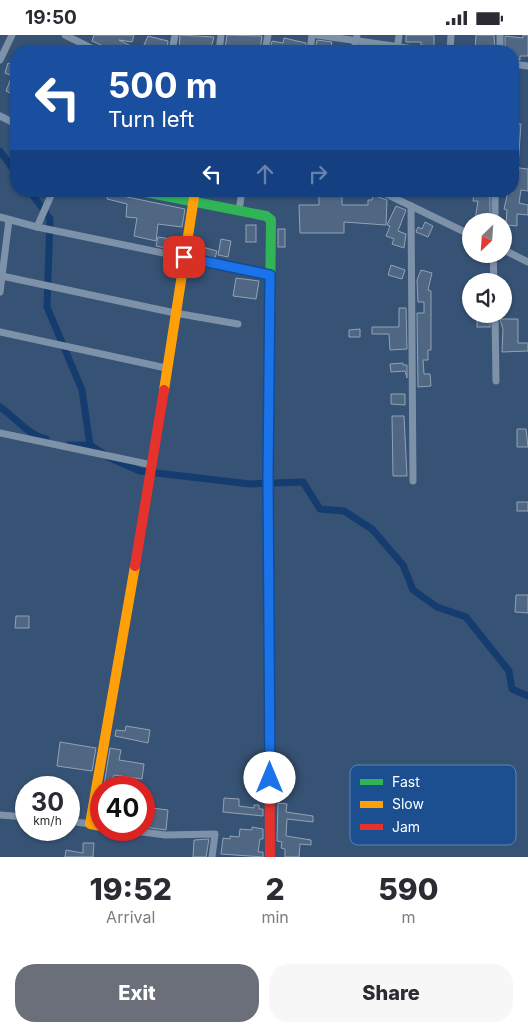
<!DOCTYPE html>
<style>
:root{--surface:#fff;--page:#f7f7f7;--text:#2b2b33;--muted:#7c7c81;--accent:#6b6f79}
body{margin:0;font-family:Inter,sans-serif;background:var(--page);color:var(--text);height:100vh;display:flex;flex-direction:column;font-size:19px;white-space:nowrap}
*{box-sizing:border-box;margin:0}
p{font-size:16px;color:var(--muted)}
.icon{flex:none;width:28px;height:28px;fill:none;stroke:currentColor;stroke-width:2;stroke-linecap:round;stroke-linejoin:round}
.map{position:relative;height:822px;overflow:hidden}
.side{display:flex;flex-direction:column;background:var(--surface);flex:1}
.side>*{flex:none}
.hud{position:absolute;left:10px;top:10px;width:509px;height:152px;border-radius:20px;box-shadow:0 1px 4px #0004;background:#1a4fa0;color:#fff;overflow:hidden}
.needle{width:32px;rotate:205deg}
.controls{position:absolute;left:462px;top:178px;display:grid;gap:10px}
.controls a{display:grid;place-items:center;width:50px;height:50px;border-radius:50%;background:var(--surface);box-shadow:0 1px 4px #0004;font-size:25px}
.speed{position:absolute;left:15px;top:741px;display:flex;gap:10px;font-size:25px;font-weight:700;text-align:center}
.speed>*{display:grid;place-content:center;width:65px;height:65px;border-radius:50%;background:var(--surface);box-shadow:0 1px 4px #0004;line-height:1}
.speed small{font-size:12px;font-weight:400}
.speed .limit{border:8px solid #d22;background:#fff;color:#111}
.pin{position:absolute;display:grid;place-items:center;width:42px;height:42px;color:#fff;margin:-21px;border-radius:10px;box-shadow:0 2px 8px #0006}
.me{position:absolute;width:55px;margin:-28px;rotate:0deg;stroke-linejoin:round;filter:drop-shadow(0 0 4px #0008)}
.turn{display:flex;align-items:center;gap:18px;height:105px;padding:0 15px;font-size:22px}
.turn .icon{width:65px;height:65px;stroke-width:2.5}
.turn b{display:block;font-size:35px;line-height:42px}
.lanes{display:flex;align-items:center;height:48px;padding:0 15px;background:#0003;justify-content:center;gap:25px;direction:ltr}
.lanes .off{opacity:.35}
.eta{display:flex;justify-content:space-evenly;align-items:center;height:85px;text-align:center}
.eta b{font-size:30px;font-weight:800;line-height:35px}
.action{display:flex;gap:10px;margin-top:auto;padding:10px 15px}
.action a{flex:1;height:58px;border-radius:20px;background:var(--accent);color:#fff;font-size:20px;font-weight:800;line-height:58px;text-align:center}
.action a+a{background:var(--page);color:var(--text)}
.status{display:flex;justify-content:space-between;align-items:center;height:35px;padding:0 25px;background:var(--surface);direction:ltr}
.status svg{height:14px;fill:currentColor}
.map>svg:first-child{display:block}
</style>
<div class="status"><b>19:50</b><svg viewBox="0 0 49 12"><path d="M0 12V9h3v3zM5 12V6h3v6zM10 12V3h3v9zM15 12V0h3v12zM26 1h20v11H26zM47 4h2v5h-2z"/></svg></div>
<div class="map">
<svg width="528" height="822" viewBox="0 0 528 822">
<rect width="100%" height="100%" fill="#365274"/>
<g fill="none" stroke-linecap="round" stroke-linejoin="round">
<!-- canal -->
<g stroke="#153c6e" stroke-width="7">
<polyline points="0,116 16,138"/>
<polyline points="30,156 50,184 47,272 82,355 90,410"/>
<path d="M0 372C15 382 28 400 46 404"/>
<polyline points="69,410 90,410 110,423 140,436 250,449 303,447 320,474 344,476 372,494 403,530 413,555 437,572 466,582 509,636 512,654 528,661"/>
</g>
</g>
<!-- building -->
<g fill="#506783" stroke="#92a2b6">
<polygon points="94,0 134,0 132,7 119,5 141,16 114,16 92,6"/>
<polygon points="180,0 214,2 210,16 193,14 193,16 179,16"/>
<polygon points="227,0 262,1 260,16 241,16 225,13"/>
<polygon points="406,0 434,0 434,12 421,10 421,7 406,7"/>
<polygon points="476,0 494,0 495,16 475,16"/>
<polygon points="523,0 528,0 528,21 520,21 520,25 512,24 512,16 505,16 505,1 523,3"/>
<polygon points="148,1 168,6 167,14 144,10"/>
<polygon points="284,3 306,8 305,16 270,16 272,6 283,8"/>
<polygon points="317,5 332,7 330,16 315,16"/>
<polygon points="8,28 16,31 12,41 5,38"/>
<polygon points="11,43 16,45 16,61 6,56"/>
<polygon points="512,88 521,89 518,131 519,133 528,134 528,156 521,155 519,168 528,170 528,180 517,179 517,191 506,190 507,175 504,174 508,157 512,158"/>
<polygon points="319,156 342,157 342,170 368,170 368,165 372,165 373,160 387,165 386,190 344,187 344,198 300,198 299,170 319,170"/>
<polygon points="474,156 481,157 481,161 490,162 490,186 475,185 478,166 473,166"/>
<polygon points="108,158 185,174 182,192 158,189 156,206 134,201 137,183 126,182 127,169 107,164"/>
<polygon points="396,171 406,175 398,196 406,199 404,213 392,209 394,204 386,201 390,191 387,190"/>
<polygon points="425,187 433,191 428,202 416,197 418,192 422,194"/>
<rect x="246" y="190" width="10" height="17"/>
<rect x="278" y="194" width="7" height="18"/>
<polygon points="158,202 177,205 175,215 156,211"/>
<polygon points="221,204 231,206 228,222 218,220"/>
<polygon points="195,210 217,216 215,223 193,219"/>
<polygon points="391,230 405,235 402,244 388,240"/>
<polygon points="421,235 432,238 428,255 431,256 431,315 428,315 428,325 423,325 424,339 430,339 431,351 418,352 417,278 424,278 424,267 418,267 417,245"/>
<polygon points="236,243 259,246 256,264 233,261"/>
<polygon points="399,273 406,273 407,314 390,315 389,299 372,299 372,292 399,292"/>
<rect x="477" y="279" width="13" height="13"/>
<polygon points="500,284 518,284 518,308 528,308 528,316 502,317 503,294"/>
<polygon points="360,294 360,302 349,302 349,295"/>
<polygon points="403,328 403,330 407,330 407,343 405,336 391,337 390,329"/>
<polygon points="391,359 405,359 405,370 391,369"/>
<polygon points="392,381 404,381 407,441 393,441"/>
<polygon points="517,394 526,394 528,412 517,412"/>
<rect x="517" y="467" width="11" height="9"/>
<polygon points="516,560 528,560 528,578 515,577"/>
<polygon points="16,581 29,581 29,593 15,593"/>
<polygon points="126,691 150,695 148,708 115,701 116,695 125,696"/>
<polygon points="60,707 96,713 92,736 57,731"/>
<polygon points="110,713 121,715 119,725 144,729 142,744 114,740 110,752 104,750"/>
<polygon points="224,763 239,764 239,771 254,773 254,770 259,770 259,774 263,774 263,781 223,777"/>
<polygon points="278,768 287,769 286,777 313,781 313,787 287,784 286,801 311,805 311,810 300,809 299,822 285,822 285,814 281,813 282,807 277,806"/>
<polygon points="152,773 168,775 166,795 144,792 145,783 151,784"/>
<polygon points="252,792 263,794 263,804 260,804 258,817 263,817 263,822 221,819 223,803 230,804 230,801 239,802 240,794 252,795"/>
<polygon points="209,804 206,822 193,822 194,805"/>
<polygon points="83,808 94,808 93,822 65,822 66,815 83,818"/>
</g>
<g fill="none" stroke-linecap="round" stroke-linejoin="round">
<!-- street -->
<g stroke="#7d92a8" stroke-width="7">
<polyline points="65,0 97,16"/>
<polyline points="317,0 428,16"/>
<polyline points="172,16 175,0"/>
<polyline points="219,16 221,0"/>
<polyline points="265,16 268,0"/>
<polyline points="310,16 312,0"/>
<polyline points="354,16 357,0"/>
<polyline points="397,16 399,0"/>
<polyline points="450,16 451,0"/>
<polyline points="500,16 500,0"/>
<polyline points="0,25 12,0"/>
<polyline points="512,29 528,31"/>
<polyline points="0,81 16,89"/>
<polyline points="380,156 471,200"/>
<polyline points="411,171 413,446"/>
<polyline points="239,175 242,156"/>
<polyline points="0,182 37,192 270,240"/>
<polyline points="495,186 495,156"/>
<polyline points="37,192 53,156"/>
<polyline points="504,215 528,227"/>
<polyline points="493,219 494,246"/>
<polyline points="2,241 175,278 238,289"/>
<polyline points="0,257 9,185"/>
<polyline points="495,279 496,346"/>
<polyline points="0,297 166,333"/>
<polyline points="0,398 152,430"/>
<polyline points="0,780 26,782"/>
<polyline points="69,786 90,789"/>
<polyline points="128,795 165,800 215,799 212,822"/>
</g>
<!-- fast -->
<polyline stroke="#30b455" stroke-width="10" points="140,156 266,181 271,185 268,443 269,643"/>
<!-- slow -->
<g stroke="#ff9f0a" stroke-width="10">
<polyline points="164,355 195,156"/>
<polyline points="101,791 90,789 135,531"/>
</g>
<!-- jam -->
<g stroke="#e5322d" stroke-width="10">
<polyline points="135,531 164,355"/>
<polyline points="269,643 270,822"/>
</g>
</g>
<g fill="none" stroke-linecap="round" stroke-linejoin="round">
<!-- route casing -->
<g stroke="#114b97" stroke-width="12">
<polyline id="route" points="184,222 270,240 268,443 270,743"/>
</g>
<!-- route -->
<use href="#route" stroke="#1a73e8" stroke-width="9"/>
</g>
<!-- legend -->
<rect x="350" y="730" width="166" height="80" rx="8" fill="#1b4f8f" stroke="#5f84b1" stroke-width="1"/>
<rect x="360" y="744" width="23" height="6" fill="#30b455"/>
<rect x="360" y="766" width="23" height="7" fill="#ff9f0a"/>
<rect x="360" y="789" width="23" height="6" fill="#e5322d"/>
<g font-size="14" fill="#fff">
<text x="392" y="752">Fast</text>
<text x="392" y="774">Slow</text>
<text x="392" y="797">Jam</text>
</g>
</svg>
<div class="controls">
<a><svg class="needle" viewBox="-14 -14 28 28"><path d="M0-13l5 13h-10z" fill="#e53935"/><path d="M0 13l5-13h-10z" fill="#7c7c81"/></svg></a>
<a><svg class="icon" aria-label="sound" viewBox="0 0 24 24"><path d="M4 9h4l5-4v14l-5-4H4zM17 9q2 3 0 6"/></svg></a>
</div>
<div class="speed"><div>30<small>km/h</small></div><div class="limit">40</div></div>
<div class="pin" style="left:184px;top:222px;background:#d93025"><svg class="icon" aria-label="arrive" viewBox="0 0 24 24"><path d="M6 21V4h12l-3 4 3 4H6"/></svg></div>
<svg class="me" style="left:270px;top:743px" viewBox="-20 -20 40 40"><circle r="19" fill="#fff"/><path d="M0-13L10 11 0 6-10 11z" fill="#1a73e8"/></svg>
<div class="hud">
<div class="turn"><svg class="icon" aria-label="left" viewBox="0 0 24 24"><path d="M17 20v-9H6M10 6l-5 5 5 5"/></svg><div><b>500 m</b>Turn left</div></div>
<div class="lanes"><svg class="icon" aria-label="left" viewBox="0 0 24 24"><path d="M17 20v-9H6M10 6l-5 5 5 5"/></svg><svg class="icon off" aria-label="ahead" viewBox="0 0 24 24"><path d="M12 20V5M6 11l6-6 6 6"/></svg><svg class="icon off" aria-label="right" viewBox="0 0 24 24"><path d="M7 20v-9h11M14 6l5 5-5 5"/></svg></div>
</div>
</div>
<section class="side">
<div class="eta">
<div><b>19:52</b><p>Arrival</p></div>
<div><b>2</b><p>min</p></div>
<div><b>590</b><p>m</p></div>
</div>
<div class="action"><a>Exit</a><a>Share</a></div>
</section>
